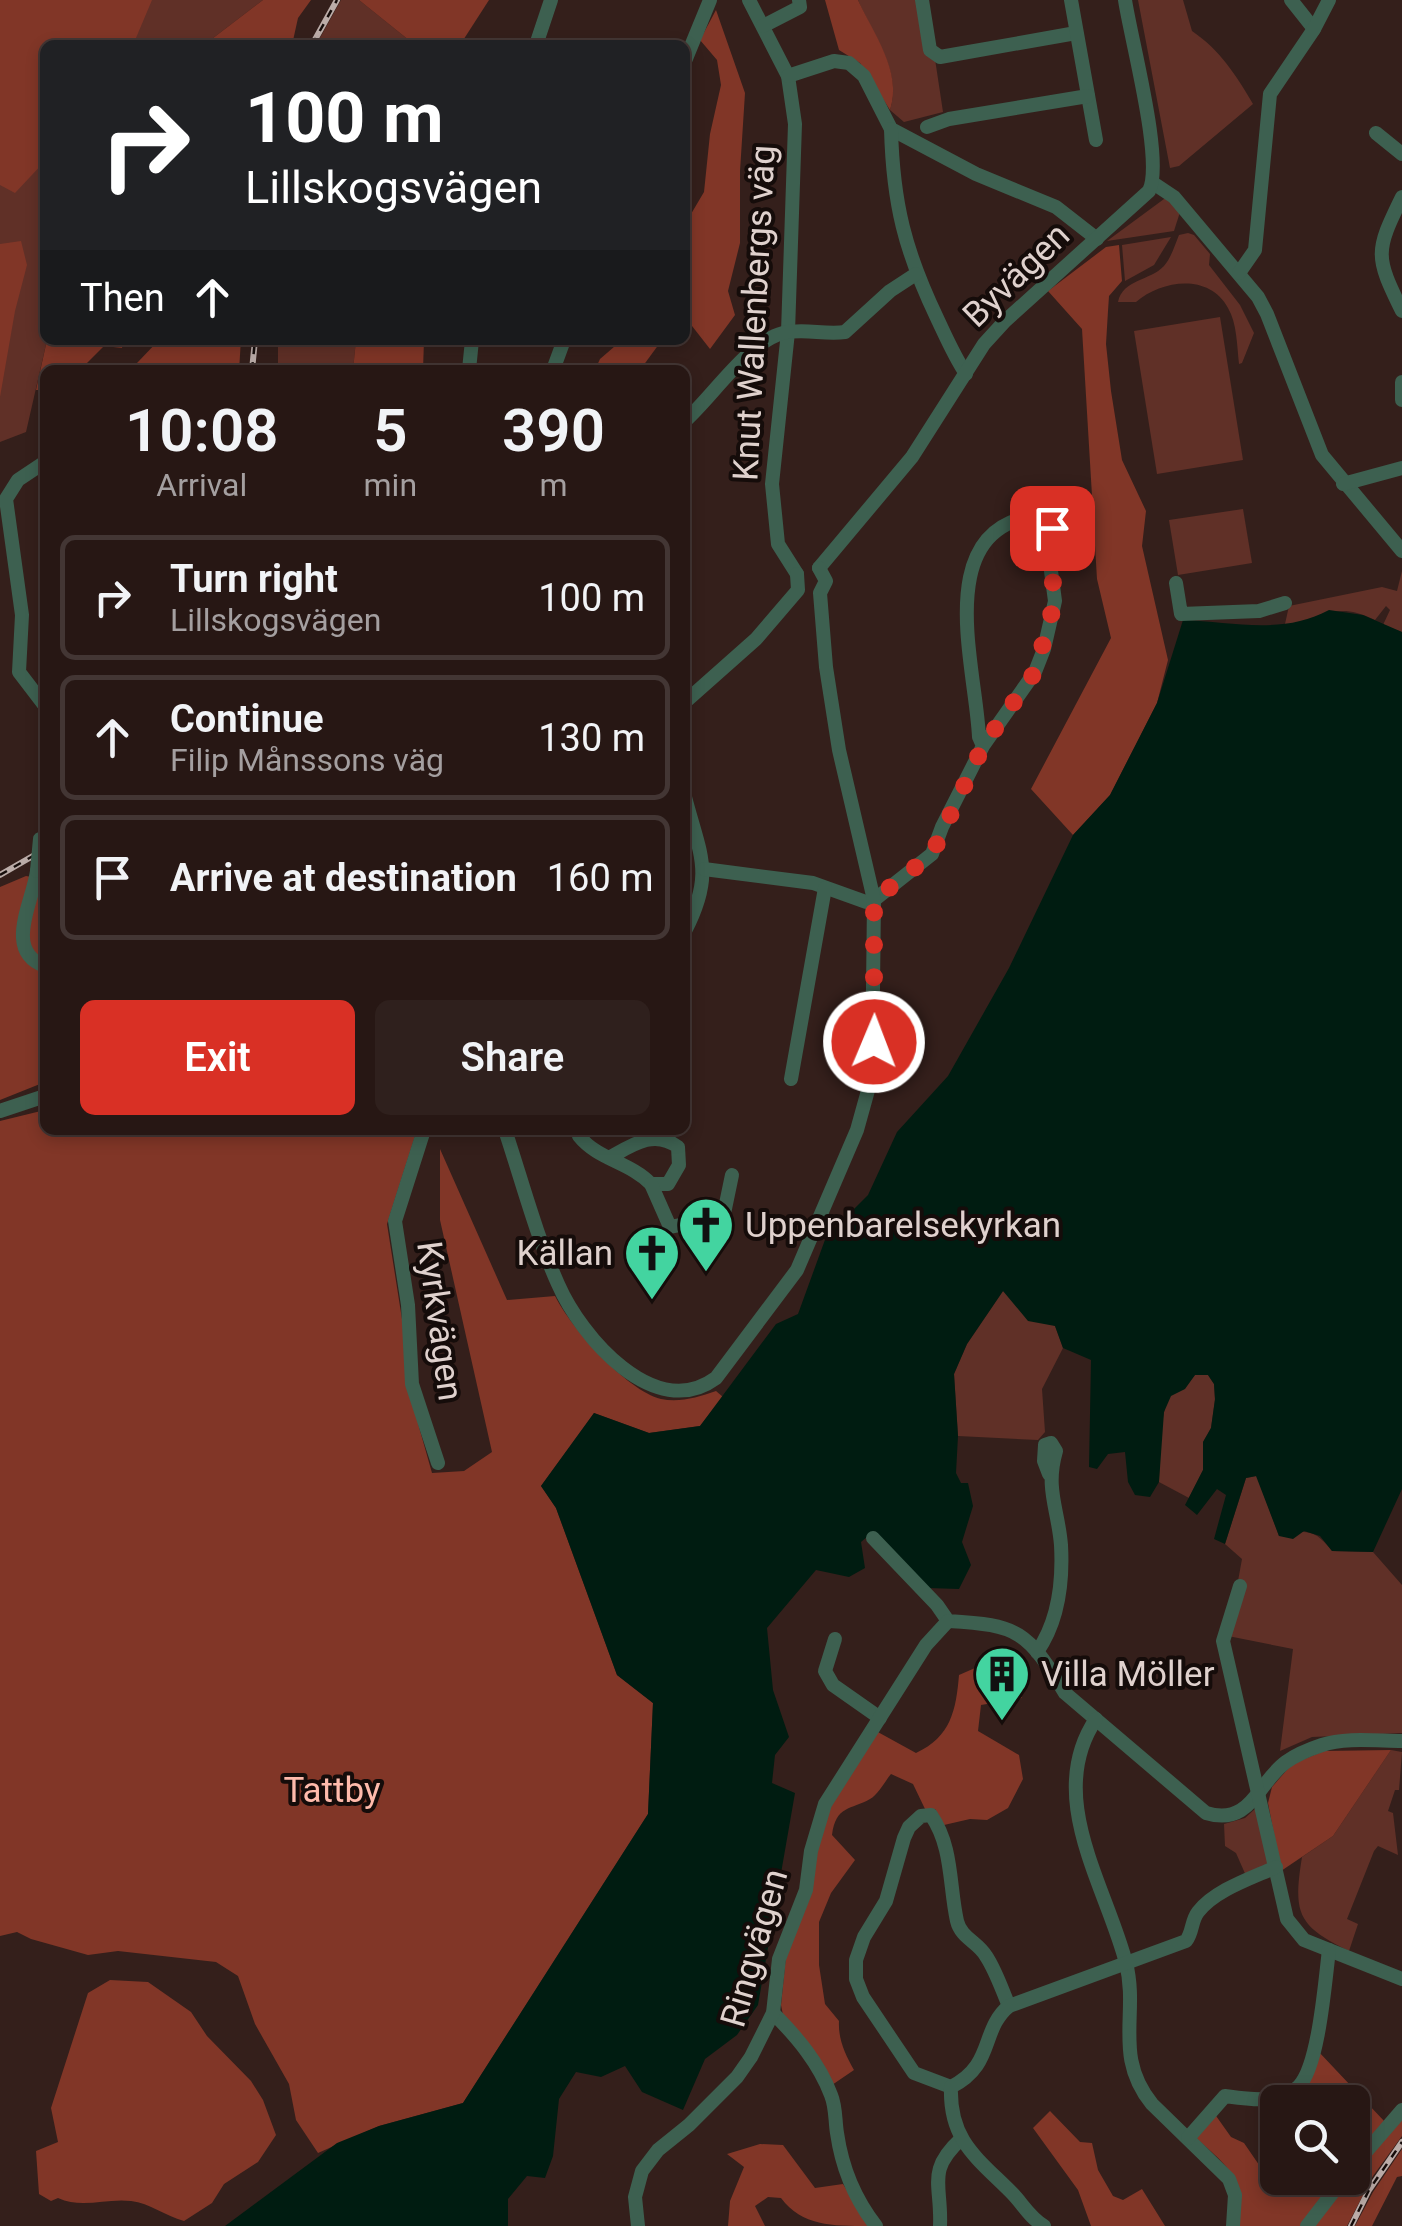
<!DOCTYPE html>
<meta charset="utf-8">
<style>
:root{--surface:#271714;--page:#2f201d;--text:#f1f3f6;--muted:#a49fa0;--line:#433634;--accent:#d93025}
body{margin:0;font-family:Roboto,sans-serif;background:var(--page);color:var(--text);height:100vh;display:flex;flex-direction:column;font-size:38px;white-space:nowrap}
*{box-sizing:border-box;margin:0}
p{font-size:32px;color:var(--muted)}
.icon{flex:none;width:55px;height:55px;fill:none;stroke:currentColor;stroke-width:2;stroke-linecap:round;stroke-linejoin:round}
.map{position:relative;flex:1;overflow:hidden}
.drawer{position:absolute;left:40px;top:365px;width:650px;height:770px;display:flex;flex-direction:column;background:var(--surface);border-radius:15px;box-shadow:0 5px 15px #0003,0 0 0 2px var(--line)}
.drawer>*{flex:none}
.banner{position:absolute;left:40px;top:40px;width:650px;height:305px;border-radius:15px;box-shadow:0 5px 15px #0003,0 0 0 2px var(--line);background:#202124;color:#fff;overflow:hidden}
.fabs{position:absolute;left:1260px;top:2085px;display:grid;gap:20px}
.fabs a{display:grid;place-items:center;width:110px;height:110px;border-radius:15px;background:var(--surface);box-shadow:0 5px 15px #0003,0 0 0 2px var(--line);font-size:50px}
.pin{position:absolute;display:grid;place-items:center;width:85px;height:85px;color:#fff;margin:-42px;border-radius:20px;box-shadow:0 5px 15px #0006}
.me{position:absolute;width:110px;margin:-55px;rotate:1deg;stroke-linejoin:round;filter:drop-shadow(0 0 8px #0008)}
.turn{display:flex;align-items:center;gap:35px;height:210px;padding:0 40px;font-size:45px}
.turn .icon{width:130px;height:130px;stroke-width:2.5}
.turn b{display:block;font-size:70px;line-height:85px}
.then{display:flex;align-items:center;height:95px;padding:0 40px;background:#0003;gap:20px;font-size:38px}
.eta{display:flex;justify-content:space-evenly;align-items:center;height:170px;text-align:center}
.eta b{font-size:60px;font-weight:600;line-height:70px}
.primary-button{display:flex;gap:20px;margin-top:auto;padding:20px 40px}
.primary-button a{flex:1;height:115px;border-radius:15px;background:var(--accent);color:#fff;font-size:40px;font-weight:600;line-height:115px;text-align:center}
.primary-button a+a{background:var(--page);color:var(--text)}
ul{padding:0;list-style:none}
li{display:flex;align-items:center;gap:30px;height:125px;margin:0 20px 15px;padding:0 20px;border:5px solid var(--line);border-radius:15px}
li div{flex:1}
li b{display:block;font-size:38px}
li em{font-style:normal}
.map>svg:first-child{display:block}
</style>
<div class="map">
<svg width="1402" height="2226" viewBox="0 0 1402 2226">
<rect width="100%" height="100%" fill="#341f1b"/>
<!-- green -->
<g fill="#603027">
<polygon points="0,0 263,0 204,45 45,45 47,340 26,432 0,442"/>
<polygon points="341,0 359,0 415,45 316,45"/>
<path d="M858 0H916L925 52 935 59 943 112 904 122 890 110C903 72 872 34 858 0Z"/>
<path d="M1138 0H1183L1192 31C1220 50 1236 75 1253 104L1179 166 1170 168Z"/>
<polygon points="1164,199 1169,199 1180,212 1174,231 1107,241"/>
<path d="M1188 233 1194 235 1210 254 1209 265 1240 305 1254 333 1242 363 1239 364C1237 346 1237 323 1228 308 1209 273 1162 280 1136 302H1118C1123 279 1150 281 1164 266 1171 258 1175 245 1179 235Z"/>
<polygon points="1171,237 1154,265 1125,281 1122,245"/>
<polygon points="1220,317 1243,460 1157,474 1134,331"/>
<polygon points="278,340 356,340 353,370 278,370"/>
<polygon points="1243,509 1252,563 1178,575 1169,520"/>
<path d="M1402 571V632L1383 625 1390 610 1386 606 1375 620C1328 597 1325 625 1285 624L1289 606 1382 587 1397 591Z"/>
<polygon points="1003,1291 1055,1326 1063,1348 1042,1389 1045,1432 1038,1440 958,1436 954,1374 967,1344"/>
<path d="M1195 1375H1208L1214 1384 1215 1400 1211 1428 1203 1442V1470L1189 1498 1159 1482C1160 1463 1159 1409 1171 1395 1179 1387 1186 1387 1195 1375Z"/>
<path d="M1257 1476 1279 1536C1306 1530 1314 1528 1332 1551L1373 1552 1402 1585V1733L1312 1737 1280 1751 1293 1649 1228 1636 1242 1559 1225 1544 1246 1478Z"/>
<path d="M1391 1750 1402 1752 1399 1790H1395L1388 1811 1393 1813 1398 1855 1378 1846 1374 1851 1347 1919 1358 1924 1349 1951C1297 1926 1293 1913 1302 1857L1333 1836Z"/>
<polygon points="1255,1809 1258,1809 1272,1866 1247,1878 1236,1853 1225,1846 1224,1824 1245,1818"/>
</g>
<!-- forest -->
<g fill="#813627">
<polygon points="0,0 152,0 133,45 45,45 45,161 15,193 0,185"/>
<polygon points="263,0 311,0 298,18 292,45 204,45"/>
<polygon points="359,0 489,0 460,45 415,45"/>
<path d="M825 0H858C873 33 903 72 890 110L860 63 839 50Z"/>
<polygon points="716,10 745,93 740,171 740,243 728,291 735,315 710,349 685,317 685,240 691,214 704,192 710,134 721,85 717,60 700,40"/>
<polygon points="21,241 27,265 15,311 0,397 0,244"/>
<polygon points="1119,245 1122,281 1109,296 1108,311 1106,344 1111,391 1122,460 1146,511 1142,546 1168,660 1157,703 1110,795 1073,835 1031,789 1111,638 1097,579 1082,329 1048,291 1106,247"/>
<polygon points="47,340 123,340 122,348 104,346 80,370 45,370 45,390 36,390"/>
<polygon points="159,340 241,340 239,370 138,370 137,363"/>
<polygon points="356,340 424,340 423,370 353,370"/>
<polygon points="622,340 662,340 640,370 595,370 600,359"/>
<polygon points="45,872 45,1082 0,1100 0,887 26,876 43,879"/>
<path d="M45 1110V1130H417L387 1224 419 1427 432 1473 464 1471 492 1452 440 1220V1149L507 1300 555 1296C571 1328 626 1390 661 1399 680 1403 698 1397 716 1391L723 1397 700 1426 649 1433 594 1413 541 1486 556 1508 617 1675 653 1703 648 1814 463 2103 379 2126 318 2153 296 2120 289 2084 255 2024 238 1976 216 1962 118 1951 88 1955 31 1939 17 1932 0 1936V1121Z"/>
<path d="M975 1668 1006 1679 1022 1698 981 1705 978 1731 1019 1755 1023 1779 1008 1808 987 1820 970 1819 944 1825 935 1809H925L913 1784 891 1774C885 1781 878 1795 870 1799 851 1810 836 1805 832 1835L855 1860 831 1893 819 1922V1965L825 2004 839 2021C838 2039 845 2054 854 2070L832 2085 783 2015 781 2005 786 1956 828 1806 876 1731 916 1753C951 1737 956 1710 959 1675Z"/>
<polygon points="1391,1750 1333,1836 1281,1871 1268,1803 1272,1787 1292,1764 1324,1751"/>
<path d="M110 1980 148 1982 191 2012 207 2036 251 2081 263 2100 276 2135 258 2162 224 2184 212 2203 184 2221C165 2216 150 2203 131 2201 106 2198 82 2209 58 2198L51 2201 39 2194 36 2151 58 2142 51 2108 88 1993Z"/>
<polygon points="1318,2051 1385,2122 1353,2160 1352,2102 1315,2102 1304,2090"/>
<polygon points="1050,2111 1080,2142 1092,2143 1098,2170 1113,2196 1123,2200 1142,2189 1165,2226 1091,2226 1078,2190 1033,2128"/>
<path d="M1214 2113 1231 2137 1244 2143 1277 2191 1301 2178H1338L1301 2226H1238C1236 2170 1237 2175 1195 2137Z"/>
<polygon points="1402,2117 1402,2136 1373,2176 1347,2226 1313,2226"/>
<path d="M760 2144 783 2145 815 2188 843 2184 869 2226C832 2226 802 2226 781 2198L768 2197 755 2206 765 2226H728L730 2201 744 2167 727 2154Z"/>
<polygon points="1402,2149 1402,2176 1397,2177 1372,2226 1355,2226 1373,2192"/>
</g>
<!-- water -->
<path fill="#001c11" d="M1329 610 1363 615 1402 632V1489L1373 1552 1332 1551 1320 1536 1304 1531 1293 1539 1279 1536 1256 1476 1246 1478 1225 1544 1214 1539 1226 1495 1217 1489 1197 1515 1185 1505 1203 1470V1442L1211 1428 1215 1399 1214 1384 1208 1375H1195L1185 1389 1171 1396 1164 1412 1159 1482 1150 1497 1135 1495 1128 1482 1125 1452 1108 1454 1097 1469 1089 1467 1091 1360 1063 1348 1055 1326 1028 1321 1003 1291 967 1344 954 1374 958 1436 956 1473 961 1483H968L973 1506 962 1542 971 1565 959 1589 927 1588 874 1531 861 1542 865 1568 849 1577 816 1570 767 1628 773 1690 789 1737 775 1755 772 1783 795 1793 758 2005 737 2035 705 2059 683 2110 642 2092 625 2066 601 2077 576 2072 559 2099 553 2156 545 2178 527 2176 508 2199V2226H225L337 2143 379 2126 463 2103 648 1814 653 1703 617 1675 556 1508 541 1486 594 1413 649 1433 700 1426 776 1324 798 1314 826 1237 868 1195 897 1132 948 1076 1009 968 1073 835 1110 795 1157 703 1183 620C1233 622 1283 635 1329 610Z"/>
<g fill="none" stroke-linecap="round" stroke-linejoin="round">
<!-- minor -->
<g stroke="#3d6050" stroke-width="14">
<polyline points="749,0 788,76 795,124 788,332 772,484 778,544 797,574"/>
<polyline points="922,0 930,50 940,57 1076,33"/>
<polyline points="1071,0 1096,140"/>
<polyline points="1291,0 1314,29"/>
<polyline points="763,26 800,7 799,0"/>
<polyline points="536,45 551,0"/>
<polyline points="685,61 710,0"/>
<polyline points="788,76 834,61 849,63 864,76 891,129 976,174 1056,207 1097,239"/>
<polyline points="927,127 949,119 1088,96"/>
<path d="M891 129C893 204 905 251 937 318 946 337 954 356 966 374"/>
<polyline points="1376,133 1402,154"/>
<polyline points="1153,183 1174,197 1258,297 1267,314 1322,455 1402,551"/>
<path d="M1402 197C1375 252 1375 256 1402 311"/>
<polyline points="1239,273 1255,250 1270,94 1314,29 1329,0"/>
<polyline points="469,370 472,340"/>
<polyline points="553,370 564,340"/>
<polyline points="1402,382 1402,400"/>
<path d="M685 421C713 396 748 342 783 333 803 328 825 335 845 332L890 291 916 274"/>
<polyline points="45,462 18,480 6,499 22,615 19,672 45,706"/>
<polyline points="1343,484 1402,468"/>
<path d="M819 568 912 457 984 344 1005 321 1149 191C1164 161 1131 40 1125 0"/>
<polyline points="1176,583 1181,614 1259,611 1285,603"/>
<polyline points="685,702 756,639 798,590 797,574"/>
<path d="M685 797C700 855 715 873 685 931"/>
<path d="M704 869 813 883 866 902 874 900 932 854 942 827 983 746 979 737C976 666 929 524 1042 515L1051 522 1049 556 1055 601 1044 649 1035 672 983 746"/>
<path d="M37 871C33 902 3 951 45 966"/>
<polyline points="791,1079 825,888"/>
<polyline points="0,1111 45,1096"/>
<polyline points="424,1130 395,1221 408,1305 412,1384 438,1463"/>
<path d="M505 1130C522 1181 536 1235 558 1284 581 1337 655 1423 716 1378L797 1270 857 1130 872 1076 874 900 839 750 826 667 820 593 826 581 819 568"/>
<path d="M579 1136C598 1160 630 1162 651 1184H668L679 1165 678 1147C654 1129 632 1145 609 1158"/>
<polyline points="651,1184 670,1227 680,1225 717,1226 722,1223 732,1175"/>
<path d="M873 1538 937 1605 948 1621C1019 1625 1027 1631 1065 1693L1206 1813C1251 1827 1258 1782 1286 1762 1297 1754 1310 1749 1322 1745 1345 1737 1378 1741 1402 1741"/>
<polyline points="1240,1586 1223,1641 1287,1919 1304,1940 1402,1979"/>
<polyline points="835,1639 825,1671 833,1685 880,1718"/>
<path d="M1037 1652C1058 1622 1063 1581 1061 1545 1058 1508 1045 1489 1056 1451L1051 1443 1045 1445 1044 1461 1049 1474"/>
<path d="M1096 1719C1044 1796 1106 1886 1126 1963 1139 2014 1113 2056 1152 2104L1229 2179 1235 2195 1233 2226"/>
<path d="M773 2013C797 2037 819 2063 831 2095 836 2107 835 2121 837 2133 842 2168 854 2198 876 2226"/>
<path d="M951 2087 914 2073 863 1997 856 1979V1960L864 1937 886 1901 904 1838 909 1827 921 1816 931 1815C953 1847 949 1885 957 1921 961 1938 978 1942 986 1956 996 1971 1002 1990 1009 2006"/>
<path d="M1188 2138 1225 2096C1247 2099 1281 2105 1299 2086 1319 2065 1325 1981 1329 1950"/>
<polyline points="1352,2168 1402,2110"/>
<polyline points="638,2226 635,2197 642,2171 658,2150 689,2125 737,2077 751,2057 773,2013 779,1959 806,1890 811,1851 825,1804 926,1645 948,1621"/>
<path d="M940 2226C942 2185 926 2171 961 2139"/>
<path d="M1044 2226C1029 2217 1023 2204 1011 2192 977 2158 949 2140 951 2087 995 2065 980 2030 1009 2006L1186 1941C1193 1932 1191 1921 1198 1912 1215 1890 1252 1878 1276 1867"/>
<polyline points="1307,2226 1344,2178"/>
</g>
<!-- rail casing -->
<g stroke="#bbaca8" stroke-width="6">
<g id="rail">
<polyline points="312,45 337,0"/>
<polyline points="252,370 255,340"/>
<polyline points="0,875 45,849"/>
<polyline points="1351,2226 1369,2190 1402,2142"/>
</g>
</g>
<!-- rail -->
<use href="#rail" stroke="#150c0a" stroke-width="2.5" stroke-dasharray="8" stroke-linecap="butt"/>
<!-- minor-bridge -->
<polyline stroke="#3d6050" stroke-width="14" points="37,871 40,839"/>
</g>
<g fill="none" stroke-linecap="round" stroke-linejoin="round">
<!-- route -->
<polyline stroke="#d93025" stroke-width="18" stroke-dasharray="0 32.4" points="874,1042 874,900 932,854 983,746 1035,672 1055,601 1050,556 1052,528"/>
</g>
<!-- icons -->
<defs>
<g id="church-pin" transform="scale(2.875)"><path d="M0 17L-7.5 6A9.5 9.5 0 1 1 7.5 6Z" fill="#43d4a0" stroke="#150c0a"/><path d="M-1.2-6h2.4v3.5h3.3v2.4h-3.3V6h-2.4V-.1h-3.3v-2.4h3.3Z" fill="#111"/></g>
<g id="building-pin" transform="scale(2.875)"><path d="M0 17L-7.5 6A9.5 9.5 0 1 1 7.5 6Z" fill="#43d4a0" stroke="#150c0a"/><path d="M-4-6H4V6H1V3H-1V6H-4ZM-2.5-4.3h1.7v1.8h-1.7ZM.8-4.3h1.7v1.8H.8ZM-2.5-1h1.7V.8h-1.7ZM.8-1h1.7V.8H.8Z" fill="#111"/></g>
</defs>
<g fill-rule="evenodd">
<use href="#church-pin" x="706" y="1225"/>
<use href="#church-pin" x="652" y="1253"/>
<use href="#building-pin" x="1002" y="1674"/>
</g>
<g text-anchor="middle" stroke-width="8" stroke-linejoin="round" paint-order="stroke">
<!-- street labels -->
<g font-size="35" fill="#dfd1cd" stroke="#150c0a">
<text transform="translate(1016 275) rotate(-44)" y="12">Byvägen</text>
<text transform="translate(754 313) rotate(-87)" y="12">Knut Wallenbergs väg</text>
<text transform="translate(440 1321) rotate(82)" y="12">Kyrkvägen</text>
<text transform="translate(754 1948) rotate(-74)" y="12">Ringvägen</text>
</g>
<!-- poi labels -->
<g font-size="35" fill="#dfd1cd" stroke="#150c0a" text-anchor="start">
<text x="745" y="1237">Uppenbarelsekyrkan</text>
<text x="613" y="1265" text-anchor="end">Källan</text>
<text x="1041" y="1686">Villa Möller</text>
</g>
<!-- park labels -->
<g font-size="35" fill="#febaab" stroke="#150c0a">
<text x="332" y="1802">Tattby</text>
</g>
</g>
</svg>
<div class="fabs">
<a><svg class="icon" aria-label="search" viewBox="0 0 24 24"><circle cx="10" cy="10" r="6"/><path d="M15 15l6 6"/></svg></a>
</div>
<div class="pin" style="left:1052px;top:528px;background:#d93025"><svg class="icon" aria-label="arrive" viewBox="0 0 24 24"><path d="M6 21V4h12l-3 4 3 4H6"/></svg></div>
<svg class="me" style="left:874px;top:1042px" viewBox="-20 -20 40 40"><circle r="17" fill="#d93025" stroke="#fff" stroke-width="3"/><path d="M0-11L8 9 0 5-8 9z" fill="#fff"/></svg>
<div class="banner">
<div class="turn"><svg class="icon" aria-label="right" viewBox="0 0 24 24"><path d="M7 20v-9h11M14 6l5 5-5 5"/></svg><div><b>100 m</b>Lillskogsvägen</div></div>
<div class="then">Then<svg class="icon" aria-label="ahead" viewBox="0 0 24 24"><path d="M12 20V5M6 11l6-6 6 6"/></svg></div>
</div>
<section class="drawer">
<div class="eta">
<div><b>10:08</b><p>Arrival</p></div>
<div><b>5</b><p>min</p></div>
<div><b>390</b><p>m</p></div>
</div>
<ul>
<li><svg class="icon" aria-label="right" viewBox="0 0 24 24"><path d="M7 20v-9h11M14 6l5 5-5 5"/></svg><div><b>Turn right</b><p>Lillskogsvägen</p></div><em>100 m</em></li>
<li><svg class="icon" aria-label="ahead" viewBox="0 0 24 24"><path d="M12 20V5M6 11l6-6 6 6"/></svg><div><b>Continue</b><p>Filip Månssons väg</p></div><em>130 m</em></li>
<li><svg class="icon" aria-label="arrive" viewBox="0 0 24 24"><path d="M6 21V4h12l-3 4 3 4H6"/></svg><div><b>Arrive at destination</b></div><em>160 m</em></li>
</ul>
<div class="primary-button"><a>Exit</a><a>Share</a></div>
</section>
</div>
